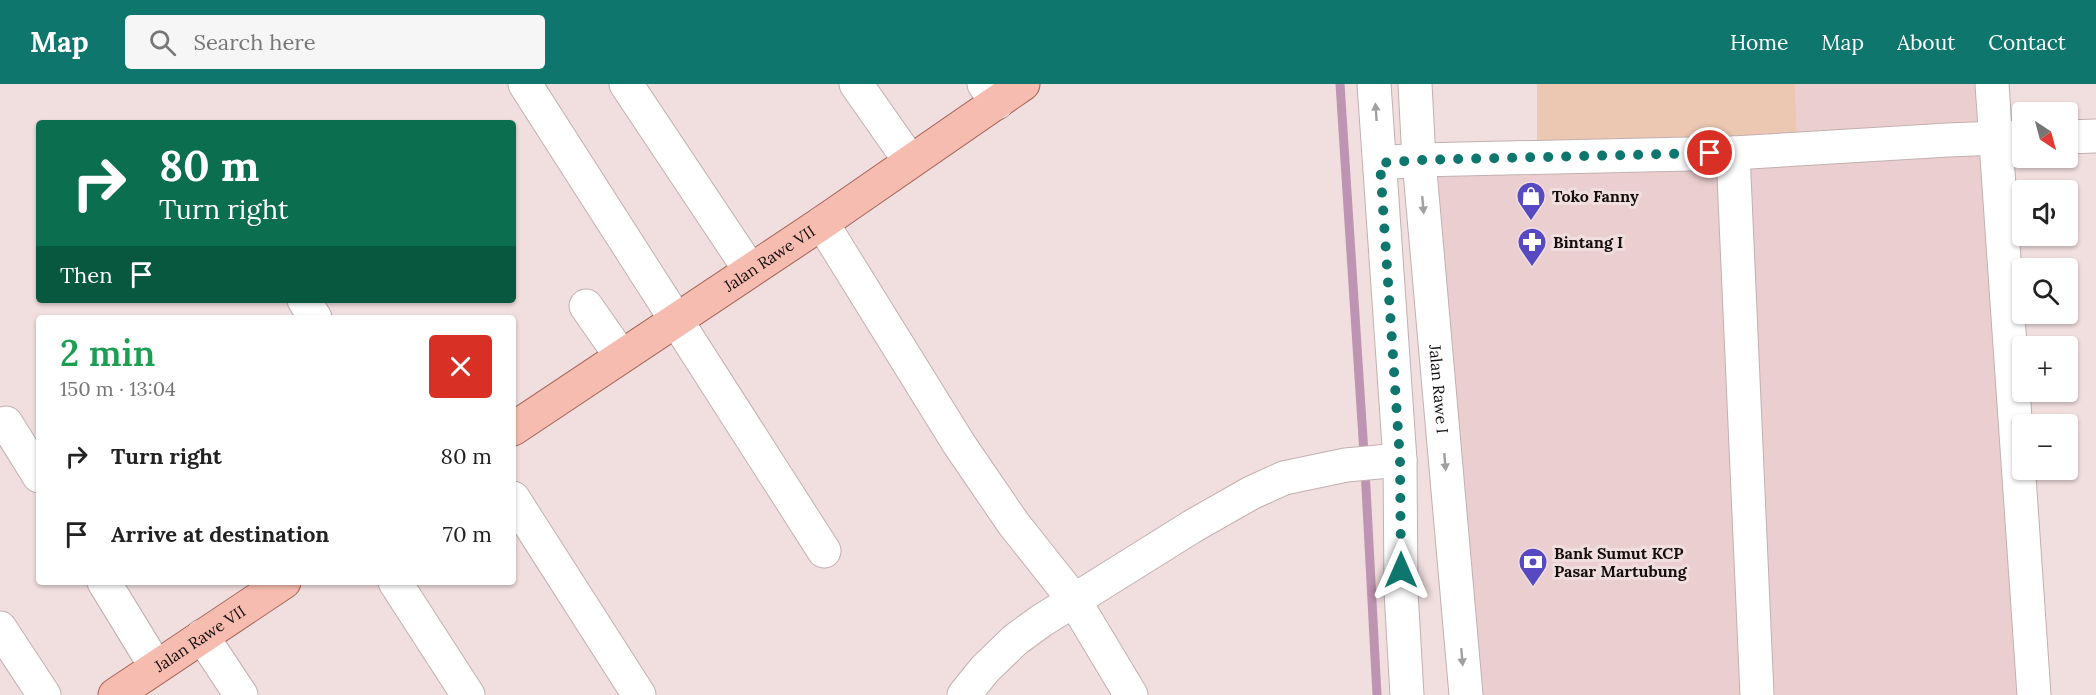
<!DOCTYPE html>
<meta charset="utf-8">
<style>
:root{--surface:#fff;--page:#f6f6f6;--text:#222;--muted:#767676;--accent:#0f766e}
body{margin:0;font-family:Lora,serif;background:var(--page);color:var(--text);height:100vh;display:flex;flex-direction:column;font-size:22px;white-space:nowrap}
*{box-sizing:border-box;margin:0}
p{font-size:20px;color:var(--muted)}
.icon{flex:none;width:33px;height:33px;fill:none;stroke:currentColor;stroke-width:2;stroke-linecap:round;stroke-linejoin:round}
.map{position:relative;flex:1;overflow:hidden}
.details{position:absolute;left:36px;top:231px;width:480px;height:270px;display:flex;flex-direction:column;background:var(--surface);border-radius:6px;box-shadow:0 2px 4px #0004}
.details>*{flex:none}
.top-card{position:absolute;left:36px;top:36px;width:480px;height:183px;border-radius:6px;box-shadow:0 2px 4px #0004;background:#0b6e4f;color:#fff;overflow:hidden}
.needle{width:39px;rotate:144deg}
.controls{position:absolute;left:2012px;top:18px;display:grid;gap:12px}
.controls a{display:grid;place-items:center;width:66px;height:66px;border-radius:6px;background:var(--surface);box-shadow:0 2px 4px #0004;font-size:30px}
.pin{position:absolute;display:grid;place-items:center;width:51px;height:51px;color:#fff;margin:-26px;border:3px solid #fff;border-radius:50%;box-shadow:0 2px 6px #0007}
.me{position:absolute;width:66px;margin:-33px;rotate:0deg;stroke-linejoin:round;filter:drop-shadow(0 0 4px #0008)}
.turn{display:flex;align-items:center;gap:21px;height:126px;padding:0 24px;font-size:27px}
.turn .icon{width:78px;height:78px;stroke-width:2.5}
.turn b{display:block;font-size:42px;line-height:51px}
.then{display:flex;align-items:center;height:57px;padding:0 24px;background:#0003;gap:12px;font-size:22px}
.round{display:grid;place-items:center;flex:none;width:63px;height:63px;border-radius:6px;background:var(--page)}
.overview{display:flex;align-items:center;justify-content:space-between;height:102px;padding:0 24px}
h1{font-size:36px;font-weight:600;line-height:45px;color:#1e9e55}
ul{padding:0;list-style:none}
li{display:flex;align-items:center;gap:18px;height:78px;padding:0 24px}
li div{flex:1}
li b{display:block;font-size:22px}
li em{font-style:normal}
header{display:flex;align-items:center;gap:36px;box-sizing:border-box;height:84px;padding:0 30px;background:var(--accent);color:#fff}
header strong{font-size:28px}
nav{display:flex;gap:33px;margin-inline-start:auto;font-size:21px}
.search{width:420px;height:54px;background:var(--page);display:flex;align-items:center;gap:15px;box-sizing:border-box;padding:0 21px;border-radius:6px;color:var(--muted);font-size:22px}
.map>svg:first-child{display:block}
</style>
<header>
<strong>Map</strong>
<div class="search"><svg class="icon" aria-label="search" viewBox="0 0 24 24"><circle cx="10" cy="10" r="6"/><path d="M15 15l6 6"/></svg>Search here</div>
<nav><a>Home</a><a>Map</a><a>About</a><a>Contact</a></nav>
</header>
<div class="map">
<svg width="2096" height="611" viewBox="0 0 2096 611">
<rect width="100%" height="100%" fill="#f1dedf"/>
<!-- built -->
<g fill="#ebcfd0">
<polygon points="1795,0 1982,0 1984,47 1797,51"/>
<polygon points="1983,71 2022,611 1476,611 1427,82"/>
</g>
<!-- green -->
<polygon fill="#ecc7b2" points="1537,0 1795,0 1797,51 1537,59"/>
<g fill="none" stroke-linecap="round" stroke-linejoin="round">
<!-- stream -->
<polyline stroke="#bd94b1" stroke-width="9" points="1340,0 1365,385 1377,611"/>
<!-- minor casing -->
<g stroke="#c2b0b1" stroke-width="35">
<g id="minor">
<polyline points="525,0 824,467"/>
<polyline points="626,0 750,186"/>
<polyline points="856,0 910,77"/>
<polyline points="984,0 997,19"/>
<polyline points="1374,0 1400,376 1401,508 1407,611"/>
<path id="s1" d="M1415 0 1419 76 1466 611"/>
<polyline points="1992,0 2034,611"/>
<polyline points="2067,53 2096,52"/>
<polyline points="1733,69 1757,611"/>
<polyline points="1380,79 1419,76 1733,69 1948,56 2022,53"/>
<polyline points="822,139 959,360 1013,439 1074,516 1131,611"/>
<polyline points="304,216 315,234"/>
<polyline points="586,222 621,272"/>
<polyline points="6,339 39,392"/>
<polyline points="513,414 639,611"/>
<polyline points="104,498 156,583"/>
<polyline points="395,498 468,611"/>
<polyline points="0,544 44,611"/>
<polyline points="202,552 241,611"/>
<polyline points="964,611 985,585 1015,556 1041,537 1193,442 1251,409 1284,394 1346,381 1400,376"/>
</g>
</g>
<!-- major casing -->
<g stroke="#a46256" stroke-width="35">
<g id="major">
<path id="s2" d="M513 345 822 139 1023 0"/>
<path id="s3" d="M115 611 284 498"/>
</g>
</g>
<!-- minor -->
<use href="#minor" stroke="#fff" stroke-width="33"/>
<!-- major -->
<use href="#major" stroke="#f7bcb0" stroke-width="33"/>
</g>
<!-- one-way arrows -->
<defs><path id="oneway-solid" d="M-6-.8H1V-3.2L6.5 0L1 3.2V.8H-6Z" transform="scale(1.5)"/></defs>
<g fill="#a19f9f">
<use href="#oneway-solid" transform="translate(1376 28) rotate(-94)"/>
<use href="#oneway-solid" transform="translate(1423 121) rotate(85)"/>
<use href="#oneway-solid" transform="translate(1445 378) rotate(85)"/>
<use href="#oneway-solid" transform="translate(1462 573) rotate(85)"/>
</g>
<g fill="none" stroke-linecap="round" stroke-linejoin="round">
<!-- route -->
<polyline stroke="#0f766e" stroke-width="10" stroke-dasharray="0 18" points="1401,486 1400,376 1380,79 1419,76 1710,69"/>
</g>
<!-- icons -->
<defs>
<g id="shop-pin" transform="scale(1.5)"><path d="M0 17L-7.5 6A9.5 9.5 0 1 1 7.5 6Z" fill="#5649c1" stroke="#f1dedf"/><path d="M-5-2.5h2.3a2.7 3.5 0 0 1 5.4 0H5L5.5 6h-11ZM-1.5-2.5h3a1.5 2.3 0 0 0-3 0Z" fill="#fff"/></g>
<g id="pharmacy-pin" transform="scale(1.5)"><path d="M0 17L-7.5 6A9.5 9.5 0 1 1 7.5 6Z" fill="#5649c1" stroke="#f1dedf"/><path d="M-2-6h4v4h4v4h-4v4h-4v-4h-4v-4h4Z" fill="#fff"/></g>
<g id="bank-pin" transform="scale(1.5)"><path d="M0 17L-7.5 6A9.5 9.5 0 1 1 7.5 6Z" fill="#5649c1" stroke="#f1dedf"/><path d="M-6-4H6V4H-6ZM0-2.3a2.3 2.3 0 1 0 0 4.6a2.3 2.3 0 1 0 0-4.6Z" fill="#fff"/></g>
</defs>
<g fill-rule="evenodd">
<use href="#shop-pin" x="1531" y="112"/>
<use href="#pharmacy-pin" x="1532" y="158"/>
<use href="#bank-pin" x="1533" y="478"/>
</g>
<g text-anchor="middle" stroke-width="6" stroke-linejoin="round" paint-order="stroke">
<!-- poi labels -->
<g font-size="16" font-weight="bold" fill="#140e0e" stroke="#f1dedf" text-anchor="start">
<text x="1552" y="118">Toko Fanny</text>
<text x="1553" y="164">Bintang I</text>
<text x="1554" y="475">Bank Sumut KCP<tspan x="1554" dy="18">Pasar Martubung</tspan></text>
</g>
<!-- street labels -->
<g font-size="16" fill="#140e0e" stroke="#f1dedf">
<text dy="6" stroke="none"><textPath href="#s2" startOffset="308">Jalan Rawe VII</textPath></text>
<text dy="6" stroke="none"><textPath href="#s1" startOffset="306">Jalan Rawe I</textPath></text>
<text dy="6" stroke="none"><textPath href="#s3" startOffset="102">Jalan Rawe VII</textPath></text>
</g>
</g>
</svg>
<div class="controls">
<a><svg class="needle" viewBox="-14 -14 28 28"><path d="M0-13l5 13h-10z" fill="#e53935"/><path d="M0 13l5-13h-10z" fill="#767676"/></svg></a>
<a><svg class="icon" aria-label="sound" viewBox="0 0 24 24"><path d="M4 9h4l5-4v14l-5-4H4zM17 9q2 3 0 6"/></svg></a>
<a><svg class="icon" aria-label="search" viewBox="0 0 24 24"><circle cx="10" cy="10" r="6"/><path d="M15 15l6 6"/></svg></a>
<a>+</a>
<a>−</a>
</div>
<div class="pin" style="left:1710px;top:69px;background:#d93025"><svg class="icon" aria-label="arrive" viewBox="0 0 24 24"><path d="M6 21V4h12l-3 4 3 4H6"/></svg></div>
<svg class="me" style="left:1401px;top:486px" viewBox="-20 -20 40 40"><path d="M0-17L14 15 0 8-14 15z" fill="#0f766e" stroke="#fff" stroke-width="4"/></svg>
<div class="top-card">
<div class="turn"><svg class="icon" aria-label="right" viewBox="0 0 24 24"><path d="M7 20v-9h11M14 6l5 5-5 5"/></svg><div><b>80 m</b>Turn right</div></div>
<div class="then">Then<svg class="icon" aria-label="arrive" viewBox="0 0 24 24"><path d="M6 21V4h12l-3 4 3 4H6"/></svg></div>
</div>
<section class="details">
<div class="overview"><div><h1>2 min</h1><p>150 m · 13:04</p></div><a class="round" style="background:#d93025;color:#fff"><svg class="icon" aria-label="close" viewBox="0 0 24 24"><path d="M6 6l12 12M18 6L6 18"/></svg></a></div>
<ul>
<li><svg class="icon" aria-label="right" viewBox="0 0 24 24"><path d="M7 20v-9h11M14 6l5 5-5 5"/></svg><div><b>Turn right</b></div><em>80 m</em></li>
<li><svg class="icon" aria-label="arrive" viewBox="0 0 24 24"><path d="M6 21V4h12l-3 4 3 4H6"/></svg><div><b>Arrive at destination</b></div><em>70 m</em></li>
</ul>
</section>
</div>
